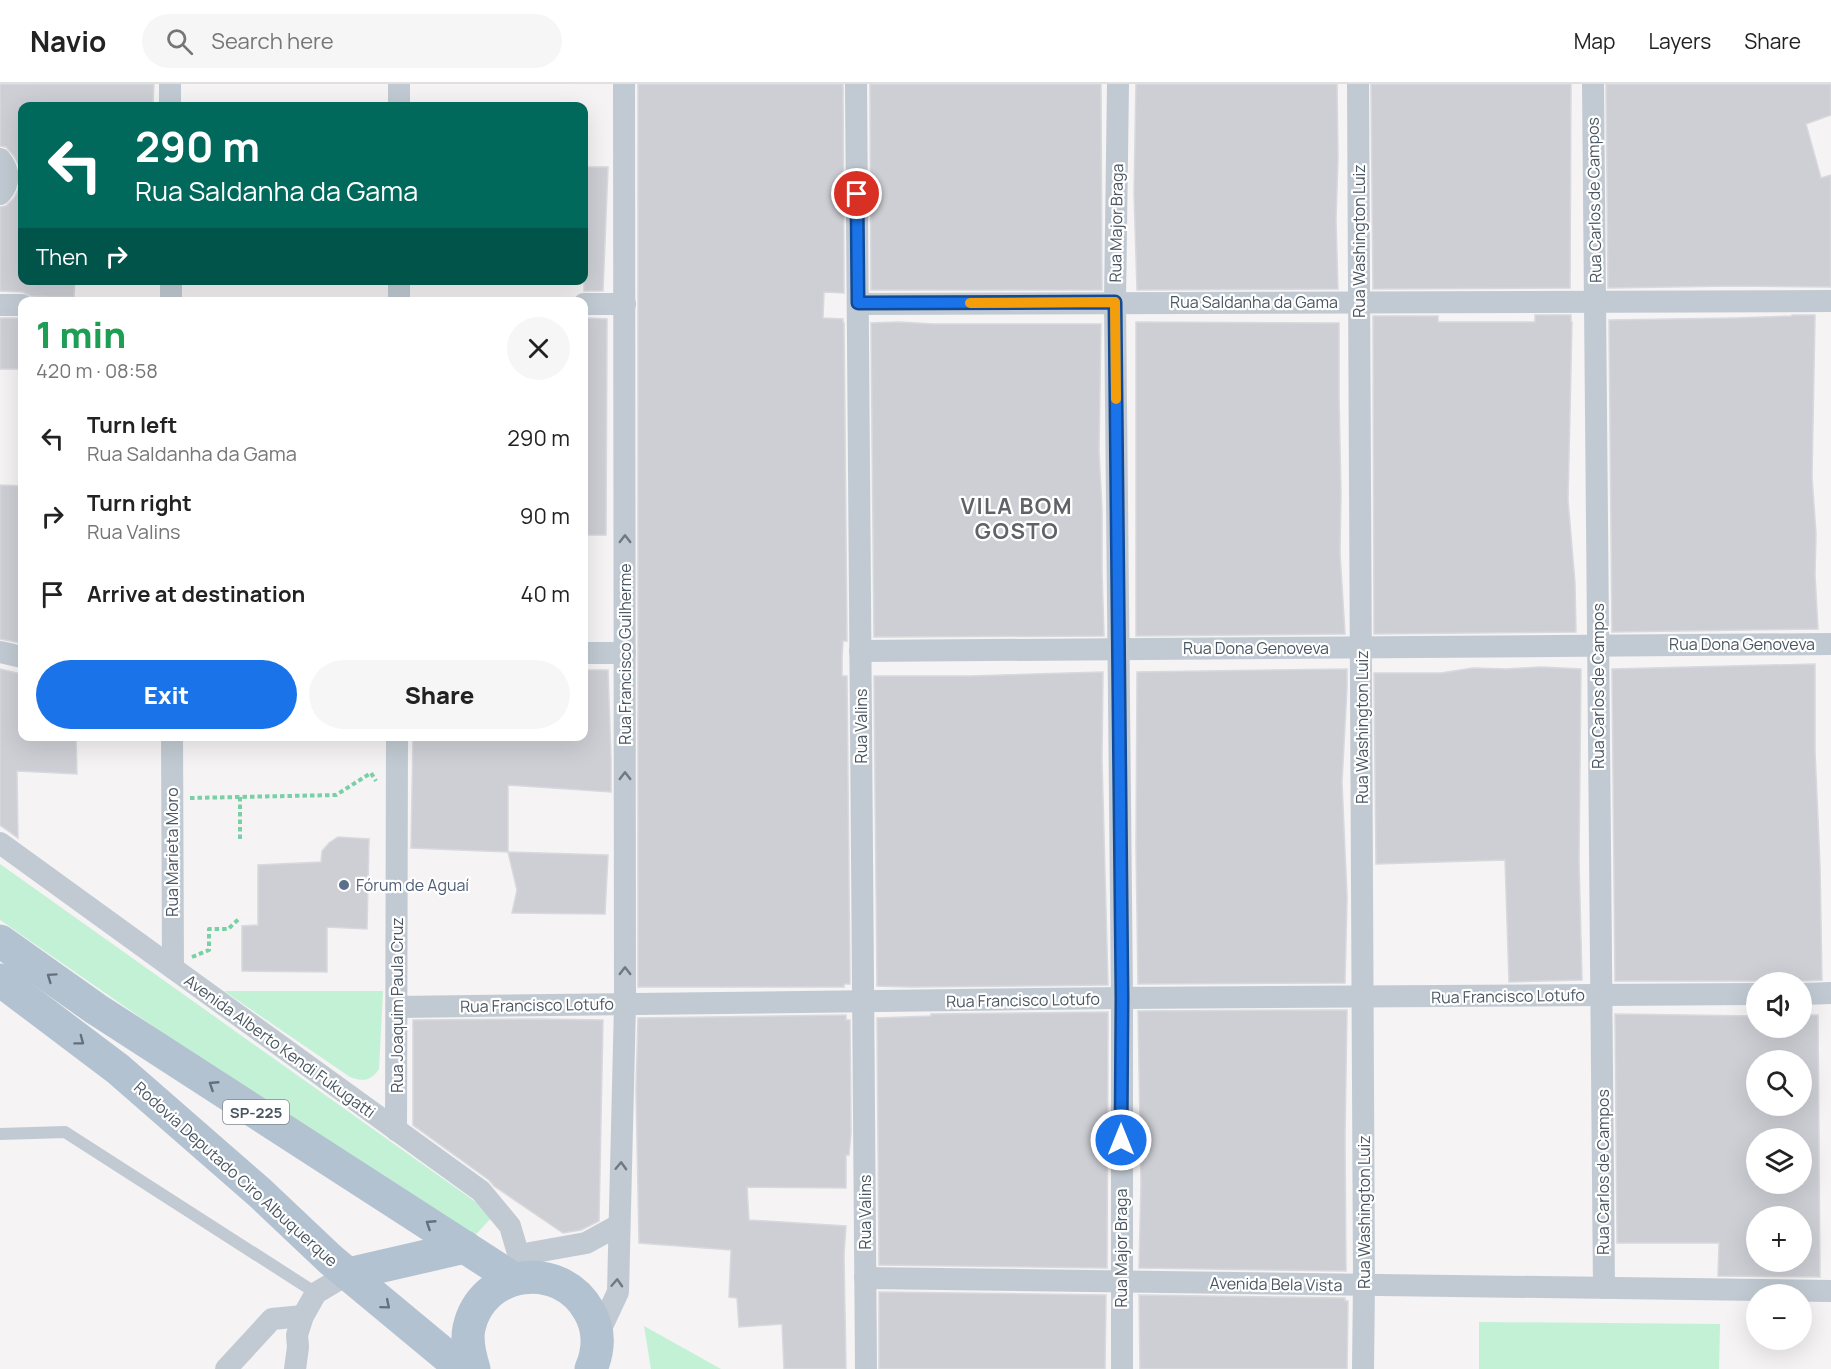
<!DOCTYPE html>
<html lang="en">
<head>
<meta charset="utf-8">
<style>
  body { margin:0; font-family:Manrope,sans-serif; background:#f6f6f6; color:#222; height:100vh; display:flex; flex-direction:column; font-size:22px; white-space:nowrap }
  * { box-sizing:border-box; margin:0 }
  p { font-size:20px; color:#767676 }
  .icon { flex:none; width:33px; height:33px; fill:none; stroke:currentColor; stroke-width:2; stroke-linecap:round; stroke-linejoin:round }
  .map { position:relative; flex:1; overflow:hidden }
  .side { position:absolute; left:18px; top:213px; width:570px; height:444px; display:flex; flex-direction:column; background:#fff; border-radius:12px; box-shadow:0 6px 24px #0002 }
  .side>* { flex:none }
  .hud { position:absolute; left:18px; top:18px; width:570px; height:183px; border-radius:12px; box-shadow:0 6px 24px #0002; background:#00695c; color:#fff; overflow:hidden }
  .tools { position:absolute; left:1746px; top:888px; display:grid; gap:12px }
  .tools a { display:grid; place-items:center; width:66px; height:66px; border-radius:50%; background:#fff; box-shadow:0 6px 24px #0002; font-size:30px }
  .pin { position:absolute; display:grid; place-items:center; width:51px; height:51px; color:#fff; margin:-26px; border:3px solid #fff; border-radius:50%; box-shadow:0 2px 6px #0007 }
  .me { position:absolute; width:66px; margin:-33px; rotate:0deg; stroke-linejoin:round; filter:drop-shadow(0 0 4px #0008) }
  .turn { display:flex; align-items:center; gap:21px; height:126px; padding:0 18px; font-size:27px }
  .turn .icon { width:78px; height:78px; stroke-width:2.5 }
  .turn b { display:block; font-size:42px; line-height:51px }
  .then { display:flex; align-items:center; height:57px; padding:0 18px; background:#0003; gap:12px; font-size:22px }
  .round { display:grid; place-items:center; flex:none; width:63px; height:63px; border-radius:32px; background:#f6f6f6 }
  .head { display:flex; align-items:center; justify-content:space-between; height:102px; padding:0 18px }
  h1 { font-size:36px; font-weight:800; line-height:45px; color:#1e9e55 }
  .button { display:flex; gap:12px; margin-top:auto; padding:12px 18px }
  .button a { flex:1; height:69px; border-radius:36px; background:#1a73e8; color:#fff; font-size:24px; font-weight:800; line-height:69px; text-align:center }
  .button a+a { background:#f6f6f6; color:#222 }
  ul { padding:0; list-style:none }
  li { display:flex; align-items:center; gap:18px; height:78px; padding:0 18px }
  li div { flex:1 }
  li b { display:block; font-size:22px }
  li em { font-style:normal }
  header { display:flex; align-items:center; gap:36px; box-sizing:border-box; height:84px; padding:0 30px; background:#fff; border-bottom:2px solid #e0e0e0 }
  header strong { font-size:28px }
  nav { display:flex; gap:33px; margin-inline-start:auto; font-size:21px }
  .search { width:420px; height:54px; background:#f6f6f6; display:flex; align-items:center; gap:15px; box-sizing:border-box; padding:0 21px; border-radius:33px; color:#767676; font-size:22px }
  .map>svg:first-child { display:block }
  .green { fill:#c3f1d5 }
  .building { fill:#cdcfd5; stroke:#d7d9de; stroke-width:1.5; fill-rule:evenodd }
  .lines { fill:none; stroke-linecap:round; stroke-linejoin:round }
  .path { stroke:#7ad0a6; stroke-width:4; stroke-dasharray:4.5 3; stroke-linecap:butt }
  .lane { stroke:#c1cad2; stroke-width:12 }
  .street { stroke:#c1cad2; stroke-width:22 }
  .primary { stroke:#b3c2d1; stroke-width:33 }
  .oneway { stroke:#6e7983 }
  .oneway2 { stroke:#64717d }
  .route-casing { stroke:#114b97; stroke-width:15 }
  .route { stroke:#1a73e8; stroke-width:10 }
  .slow { stroke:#f59e0b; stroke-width:10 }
  .service-dot { fill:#5c6f8a; stroke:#fff; stroke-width:2 }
  .labels { text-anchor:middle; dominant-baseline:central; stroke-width:4.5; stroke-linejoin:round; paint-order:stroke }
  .shield { fill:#fff; stroke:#808990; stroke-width:1.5 }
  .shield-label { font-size:15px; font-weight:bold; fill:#4a5661 }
  .street-label { font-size:16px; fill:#4a5661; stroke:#fff }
  .service-label { font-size:16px; fill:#4e5e75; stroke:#fff; text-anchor:start }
  .district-label { font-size:22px; font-weight:bold; letter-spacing:1.5px; fill:#5f6368; stroke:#fff }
</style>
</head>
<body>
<header>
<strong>Navio</strong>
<div class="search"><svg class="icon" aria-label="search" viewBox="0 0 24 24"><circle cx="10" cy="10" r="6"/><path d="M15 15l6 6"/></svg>Search here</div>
<nav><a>Map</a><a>Layers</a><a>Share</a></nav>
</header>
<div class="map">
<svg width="1831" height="1285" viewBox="0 0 1831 1285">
  <rect width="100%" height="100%" fill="#f5f3f3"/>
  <!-- green -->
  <g class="green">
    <path d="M0,780L494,1131L467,1160L0,836Z"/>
    <path d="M224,907H383L379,985C371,997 363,998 350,993Z"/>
    <path d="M1479,1238L1720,1240L1719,1285H1479Z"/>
    <path d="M644,1242L721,1285H651Z"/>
  </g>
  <!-- building -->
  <g class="building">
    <path d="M0,0H154L153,22H22V196H75L74,213L31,212L23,208L0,207V123L6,122L14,114L18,106L21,94L20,84L14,72L6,63L0,62Z"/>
    <path d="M638,0H843L844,209L824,208L823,234L843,235V239H844L847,557H843L842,574V592H847L850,900H844V903H638Z"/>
    <path d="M870,0H1101L1102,206H871Z"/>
    <path d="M1136,0H1337L1338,74L1336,136L1338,205L1137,206L1134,109Z"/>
    <path d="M1371,0H1571L1570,204L1373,205Z"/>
    <path d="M1606,0H1831V31L1806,40L1821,94L1831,91V203L1732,202L1608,204Z"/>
    <path d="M584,83H608L603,207H584Z"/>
    <path d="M1535,231H1571V238H1572L1568,416L1575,499L1576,548L1374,550L1373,232H1438V238H1535Z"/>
    <path d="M1792,231H1815L1812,393L1816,450L1815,491L1818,545L1612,548L1609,236L1736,234L1792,232Z"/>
    <rect x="0" y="234" width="22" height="51"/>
    <path d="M584,234L607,235L606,451H584Z"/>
    <path d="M899,238L933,240H1101L1099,367L1102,426V487L1104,552L874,553L871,239Z"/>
    <path d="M1136,238L1339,239V312L1341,410L1340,469L1345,550L1136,552Z"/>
    <path d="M0,401L22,402V559L0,555Z"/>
    <path d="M1815,580V667L1820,782L1822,896L1802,897L1795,898H1763L1756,897H1615L1612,585Z"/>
    <path d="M1541,583L1581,585L1579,776L1582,896L1509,898L1505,776L1376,780L1374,589H1441L1473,584L1506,585Z"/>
    <path d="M0,585L22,590V652H76L77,690L17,687L18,754L0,741Z"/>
    <path d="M1347,585V604L1342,698L1347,813L1345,899L1138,900L1136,762L1137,588Z"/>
    <path d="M584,586H608L611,675V708L508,701V768L411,764L413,652H584Z"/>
    <path d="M1103,588L1102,675L1108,901L911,903L877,902L874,592H970Z"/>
    <path d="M338,753L369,755L367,845L327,843V888L242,887V842L258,841V781L321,778L322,767L329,759Z"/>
    <path d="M508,768L608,771L605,830L512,829L517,806Z"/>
    <path d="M1347,926L1345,1052L1346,1187L1139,1184L1141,1100L1138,927Z"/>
    <path d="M1108,928L1107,1184L879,1181L877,934L931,932V930Z"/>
    <path d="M1615,930L1756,932V944H1802V931H1818L1820,1193L1718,1192L1719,1159H1617ZM1756,976H1802V1022H1756ZM1756,1054H1802V1100H1756ZM1756,1132H1802V1178H1756Z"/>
    <path d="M846,931V936H850L851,1049L849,1071H846V1104L747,1103L749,1136L846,1142L844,1171L846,1285H784L782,1240L739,1243L737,1214L729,1213L731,1166L639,1159L636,1005L638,934Z"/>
    <path d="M539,935L603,936L599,1137L581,1146L563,1149L494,1102L489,1096L413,1041V936Z"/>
    <path d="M879,1208L1106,1211L1105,1285H879Z"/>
    <path d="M1139,1211L1345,1214V1217H1348L1347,1285H1140Z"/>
  </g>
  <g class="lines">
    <!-- path -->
    <g class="path">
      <path d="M240,713V756"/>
      <path d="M190,714L336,711L371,689L376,697"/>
      <path d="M192,873L209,866V845H228L240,834"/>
    </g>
    <!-- lane -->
    <path class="lane" d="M0,1050L65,1048L316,1209"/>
    <!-- street -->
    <g class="street">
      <path d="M170,0V22"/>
      <path d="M399,0V22"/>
      <path d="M856,0L866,1285"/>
      <path d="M1118,0L1115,218L1122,914V1285"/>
      <path d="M1358,0L1364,1201L1363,1285"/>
      <path d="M1593,0L1604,1204"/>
      <path d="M0,75C10,87 10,99 0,110"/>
      <path d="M171,196V218"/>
      <path d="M399,196V218"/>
      <path d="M584,220H625"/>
      <path d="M858,220L1831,217"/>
      <path d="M0,221H22"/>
      <path d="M860,567L1831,560"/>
      <path d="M0,568L22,573"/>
      <path d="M584,569H625"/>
      <path d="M172,652L173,884"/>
      <path d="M0,759L481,1107L510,1142L525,1193"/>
      <path d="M1802,910L1831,909"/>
      <path d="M397,923L1122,914L1756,910"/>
      <path d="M396,1046L397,652"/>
      <path d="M519,1171L586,1159L619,1141"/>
      <path d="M865,1194L1831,1207"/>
      <path d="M597,1253L618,1208L625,920L624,0"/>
      <path d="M226,1285L272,1235L303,1232"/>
      <path d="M295,1285L298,1263L297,1251L303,1232L316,1209L348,1190"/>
    </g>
    <!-- primary -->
    <g class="primary">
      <path d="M0,857L96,925L514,1195"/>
      <path d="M0,896L118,985L259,1108L331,1176L455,1279L471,1285"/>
      <path d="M348,1190L465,1163"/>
      <path d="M474,1285C470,1272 466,1258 469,1244C482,1185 560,1175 589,1227C600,1246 599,1266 591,1285"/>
    </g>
  </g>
  <!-- one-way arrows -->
  <defs><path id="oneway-chevron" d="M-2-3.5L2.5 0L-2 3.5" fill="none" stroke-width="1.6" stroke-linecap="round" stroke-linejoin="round" transform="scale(1.5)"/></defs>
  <g class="oneway">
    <use href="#oneway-chevron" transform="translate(625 455) rotate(-90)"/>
    <use href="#oneway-chevron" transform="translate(625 692) rotate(-90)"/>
    <use href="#oneway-chevron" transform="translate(625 887) rotate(-90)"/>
    <use href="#oneway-chevron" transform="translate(621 1082) rotate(-88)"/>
    <use href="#oneway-chevron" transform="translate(617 1199) rotate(-87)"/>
  </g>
  <g class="oneway2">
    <use href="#oneway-chevron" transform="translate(51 893) rotate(-145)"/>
    <use href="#oneway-chevron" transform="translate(80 957) rotate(37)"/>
    <use href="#oneway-chevron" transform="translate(213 1001) rotate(-147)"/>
    <use href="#oneway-chevron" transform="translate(430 1140) rotate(-147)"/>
    <use href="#oneway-chevron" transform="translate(386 1221) rotate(40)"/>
  </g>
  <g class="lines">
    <!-- route casing -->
    <g class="route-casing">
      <path id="route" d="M857,110L858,219L1115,218L1122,914L1121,1056"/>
    </g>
    <!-- route -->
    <use href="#route" class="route"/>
    <!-- slow -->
    <path class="slow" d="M970,219L1115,218L1116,315"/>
  </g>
  <!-- markers -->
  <circle class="service-dot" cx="344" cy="801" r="6"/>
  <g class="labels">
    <!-- shield labels -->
    <rect class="shield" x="223" y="1016" width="66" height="24" rx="4.5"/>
    <g class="shield-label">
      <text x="256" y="1028">SP-225</text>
    </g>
    <!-- street labels -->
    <g class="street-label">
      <text transform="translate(1594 116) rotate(-91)">Rua Carlos de Campos</text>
      <text transform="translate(1116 139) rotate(-89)">Rua Major Braga</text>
      <text transform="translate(1359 157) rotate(-90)">Rua Washington Luiz</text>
      <text x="1254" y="218">Rua Saldanha da Gama</text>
      <text x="1742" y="560">Rua Dona Genoveva</text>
      <text x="1256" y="564">Rua Dona Genoveva</text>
      <text transform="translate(625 570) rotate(-90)">Rua Francisco Guilherme</text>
      <text transform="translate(1598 602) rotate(-90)">Rua Carlos de Campos</text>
      <text transform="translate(861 642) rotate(-90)">Rua Valins</text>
      <text transform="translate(1362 643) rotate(-90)">Rua Washington Luiz</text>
      <text transform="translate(172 768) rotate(-90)">Rua Marieta Moro</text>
      <text transform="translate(1508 912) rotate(-1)">Rua Francisco Lotufo</text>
      <text transform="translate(1023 916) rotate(-1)">Rua Francisco Lotufo</text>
      <text transform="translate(397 921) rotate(-90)">Rua Joaquim Paula Cruz</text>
      <text transform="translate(537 921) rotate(-1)">Rua Francisco Lotufo</text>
      <text transform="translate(280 962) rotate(36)">Avenida Alberto Kendi Fukugatti</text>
      <text transform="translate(1603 1088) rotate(-90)">Rua Carlos de Campos</text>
      <text transform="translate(236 1090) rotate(42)">Rodovia Deputado Ciro Albuquerque</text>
      <text transform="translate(865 1128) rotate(-90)">Rua Valins</text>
      <text transform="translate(1364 1128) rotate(-90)">Rua Washington Luiz</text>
      <text transform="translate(1121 1164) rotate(-90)">Rua Major Braga</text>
      <text transform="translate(1276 1200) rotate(1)">Avenida Bela Vista</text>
    </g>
    <!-- service labels -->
    <g class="service-label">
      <text x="356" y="801">Fórum de Aguaí</text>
    </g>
    <!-- district labels -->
    <g class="district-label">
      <text x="1017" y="422">VILA BOM<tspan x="1017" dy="25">GOSTO</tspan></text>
    </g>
  </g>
</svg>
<div class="tools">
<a><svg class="icon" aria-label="sound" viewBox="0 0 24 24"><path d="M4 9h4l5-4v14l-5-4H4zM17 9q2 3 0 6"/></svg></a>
<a><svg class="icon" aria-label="search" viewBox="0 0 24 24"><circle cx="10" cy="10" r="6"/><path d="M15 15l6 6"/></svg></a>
<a><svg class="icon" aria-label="layers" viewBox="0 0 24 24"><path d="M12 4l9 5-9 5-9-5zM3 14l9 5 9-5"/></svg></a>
<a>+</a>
<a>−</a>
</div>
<div class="pin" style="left:857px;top:110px;background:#d93025"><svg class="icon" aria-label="arrive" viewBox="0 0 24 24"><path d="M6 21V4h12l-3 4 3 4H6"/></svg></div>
<svg class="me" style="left:1121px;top:1056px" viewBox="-20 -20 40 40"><circle r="17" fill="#1a73e8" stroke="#fff" stroke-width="3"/><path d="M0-11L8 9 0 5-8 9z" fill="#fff"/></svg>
<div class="hud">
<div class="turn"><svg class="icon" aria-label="left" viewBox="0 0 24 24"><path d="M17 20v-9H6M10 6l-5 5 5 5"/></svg><div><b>290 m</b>Rua Saldanha da Gama</div></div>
<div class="then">Then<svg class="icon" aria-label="right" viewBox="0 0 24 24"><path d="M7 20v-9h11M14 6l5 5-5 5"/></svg></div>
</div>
<section class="side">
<div class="head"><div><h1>1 min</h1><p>420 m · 08:58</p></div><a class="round"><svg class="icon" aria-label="close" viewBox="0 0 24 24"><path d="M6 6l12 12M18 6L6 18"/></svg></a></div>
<ul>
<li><svg class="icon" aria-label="left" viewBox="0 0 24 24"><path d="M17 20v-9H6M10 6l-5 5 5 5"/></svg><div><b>Turn left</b><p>Rua Saldanha da Gama</p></div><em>290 m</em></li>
<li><svg class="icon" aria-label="right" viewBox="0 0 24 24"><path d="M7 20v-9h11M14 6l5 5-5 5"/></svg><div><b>Turn right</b><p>Rua Valins</p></div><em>90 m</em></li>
<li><svg class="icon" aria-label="arrive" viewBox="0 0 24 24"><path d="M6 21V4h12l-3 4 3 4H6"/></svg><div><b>Arrive at destination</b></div><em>40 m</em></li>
</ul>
<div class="button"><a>Exit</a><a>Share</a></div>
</section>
</div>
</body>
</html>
